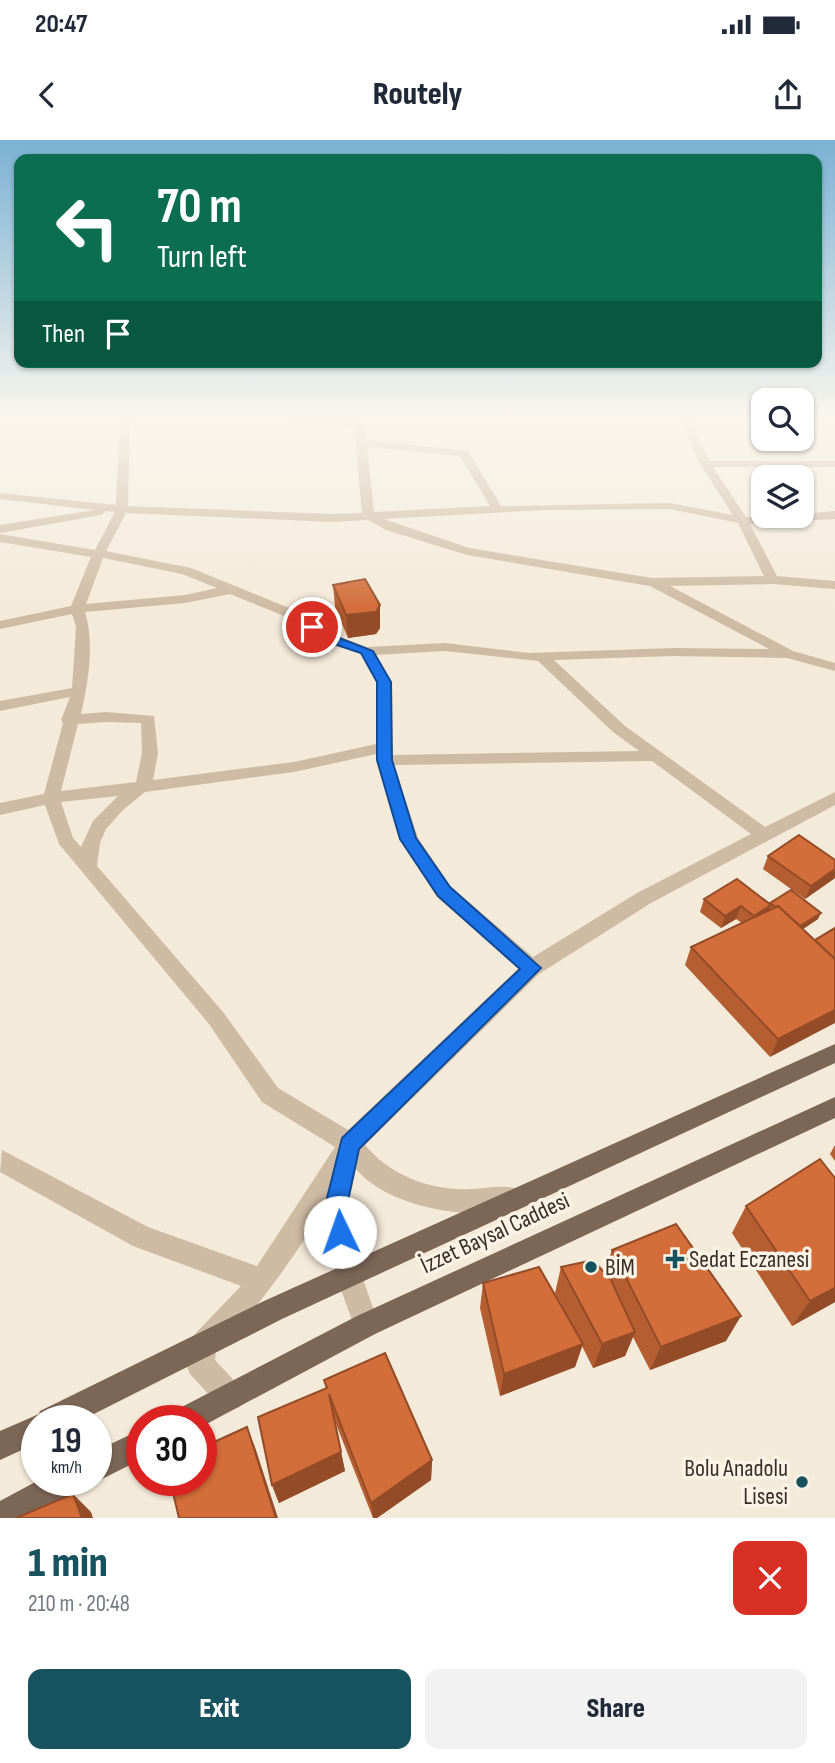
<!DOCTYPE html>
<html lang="en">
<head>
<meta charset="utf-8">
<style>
  body { margin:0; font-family:"Sofia Sans Condensed",sans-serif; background:#f2f2f3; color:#1f2937; height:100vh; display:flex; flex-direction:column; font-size:26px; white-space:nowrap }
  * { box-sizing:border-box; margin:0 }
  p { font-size:23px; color:#747a83 }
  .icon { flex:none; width:38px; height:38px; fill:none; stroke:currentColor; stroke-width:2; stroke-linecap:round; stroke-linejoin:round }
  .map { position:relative; height:1378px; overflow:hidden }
  .drawer { display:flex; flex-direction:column; background:#fff; flex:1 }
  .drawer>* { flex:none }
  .hud { position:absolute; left:14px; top:14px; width:808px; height:214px; border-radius:14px; box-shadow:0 2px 5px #0004; background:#0b6e4f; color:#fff; overflow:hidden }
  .buttons { position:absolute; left:751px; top:248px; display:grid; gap:14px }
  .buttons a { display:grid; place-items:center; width:63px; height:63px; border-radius:14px; background:#fff; box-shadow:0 2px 5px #0004; font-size:35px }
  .speed { position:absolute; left:21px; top:1265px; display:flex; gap:14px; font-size:35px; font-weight:700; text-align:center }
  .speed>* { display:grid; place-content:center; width:91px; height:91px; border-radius:50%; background:#fff; box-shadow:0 2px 5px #0004; line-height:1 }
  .speed small { font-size:18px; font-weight:400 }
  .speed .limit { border:10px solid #d22; background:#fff; color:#111 }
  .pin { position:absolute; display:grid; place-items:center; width:60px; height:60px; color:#fff; margin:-30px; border:4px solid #fff; border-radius:50%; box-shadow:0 2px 7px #0007 }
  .me { position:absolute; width:77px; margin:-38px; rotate:357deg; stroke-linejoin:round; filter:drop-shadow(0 0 5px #0008) }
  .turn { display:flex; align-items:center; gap:24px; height:147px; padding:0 28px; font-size:32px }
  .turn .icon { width:91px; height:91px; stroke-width:2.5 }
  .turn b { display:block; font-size:49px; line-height:60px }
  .then { display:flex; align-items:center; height:66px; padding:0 28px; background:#0003; gap:14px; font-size:26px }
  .round { display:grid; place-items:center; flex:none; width:74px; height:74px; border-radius:14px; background:#f2f2f3 }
  .headline { display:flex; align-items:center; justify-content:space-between; height:119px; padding:0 28px }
  h1 { font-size:42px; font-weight:800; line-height:52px; color:#17535e }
  .primary-button { display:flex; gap:14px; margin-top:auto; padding:14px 28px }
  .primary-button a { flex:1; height:80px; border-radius:14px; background:#17535e; color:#fff; font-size:28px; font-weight:800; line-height:80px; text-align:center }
  .primary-button a+a { background:#f2f2f3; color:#1f2937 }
  .status { display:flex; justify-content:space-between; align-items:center; height:49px; padding:0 35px; background:#fff; direction:ltr }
  .status svg { height:19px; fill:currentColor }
  header { display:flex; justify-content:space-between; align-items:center; height:91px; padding:0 28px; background:#fff; font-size:32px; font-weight:800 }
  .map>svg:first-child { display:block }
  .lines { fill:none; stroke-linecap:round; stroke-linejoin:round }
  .minor { fill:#cebba4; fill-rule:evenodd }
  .primary { fill:#7c6656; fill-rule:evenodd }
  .wall { fill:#b55e31 }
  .shaded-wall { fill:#944c28 }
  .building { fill:#d36d39; stroke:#944c28; stroke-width:2 }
  .route { fill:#1a73e8; stroke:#114b97; stroke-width:2 }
  .poi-dot { fill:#17535e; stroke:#fbf4e6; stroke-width:2.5 }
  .labels { text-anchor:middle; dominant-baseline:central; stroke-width:7; stroke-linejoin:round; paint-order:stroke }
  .near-street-label { font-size:24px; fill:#382e26; stroke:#fbf4e6 }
  .near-poi-label { font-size:24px; fill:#382e26; stroke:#fbf4e6; text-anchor:start }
</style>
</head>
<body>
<div class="status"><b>20:47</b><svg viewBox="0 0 49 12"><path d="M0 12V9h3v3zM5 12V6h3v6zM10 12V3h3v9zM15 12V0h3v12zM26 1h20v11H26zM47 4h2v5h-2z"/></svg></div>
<header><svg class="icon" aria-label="back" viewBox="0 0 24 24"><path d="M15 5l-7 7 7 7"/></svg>Routely<svg class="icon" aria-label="share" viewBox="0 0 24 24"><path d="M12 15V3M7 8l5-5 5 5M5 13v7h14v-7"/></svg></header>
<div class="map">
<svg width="835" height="1378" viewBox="0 0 835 1378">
  <rect width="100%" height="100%" fill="#f4ead9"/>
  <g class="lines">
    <!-- minor -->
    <path class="minor" d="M120,276H152L130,280L128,366L332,374L362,373L354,286L254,279L249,276L359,280L364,283L366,300L468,311L501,366L670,363L733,375L700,324L678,276H688L709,321H835V327H713L746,377L802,376V374L835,371V379L750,384L777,436L835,441V449L772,444L670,446L793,511L835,523V531L787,518L673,516L554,520L625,586L765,687L835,652V665L651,763L539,834L365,1005C391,1036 431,1051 472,1049C488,1048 506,1044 521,1050L524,1058L521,1066C477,1084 386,1067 356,1029L347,1070L362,1136L379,1185L375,1194L366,1198L357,1194L336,1136L323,1070C291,1122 258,1168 216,1212L215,1220L240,1247L244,1257L240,1267L230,1271L220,1267L190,1234L186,1224L194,1195L241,1146L133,1106L0,1032L2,1010L148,1087L257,1126L335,1007L262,962L209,884L59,704L45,665L0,675V663L44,654L63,583L61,580L70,557L0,571V561L72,548L76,487L72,474L0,489V481L71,466L91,417L0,402V394L95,410L115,372L106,371L101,375L0,393V385L95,370L0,359V353L116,365ZM367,307L460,316L490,366L374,372ZM670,369L738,383L764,436L652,438L469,408L384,379L544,370ZM126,373L332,382L368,380L386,390L467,415L650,446L769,509L673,508L529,513L445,503L367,507L335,495L299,472L191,428L106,411ZM103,418L182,434L217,448L185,455L86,464ZM230,454L289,478L325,501L361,514L377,542L376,604L294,622L153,640L158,613L154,576L106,572L81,574C88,543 95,503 85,472L185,463ZM445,511L538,521L613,592L639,611L392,615L391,542L375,515ZM106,582L141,583L142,613L136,642L61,651L78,584ZM376,614L400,699L437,757L519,828L348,990L278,948L223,872L97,726L100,703L106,689L123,670L145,652L294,632ZM652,621L751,694L637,753L533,817L451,747L418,698L394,625ZM118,656L93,681L81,707L73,698L61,662Z"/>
    <!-- primary -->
    <g class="primary">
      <path d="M835,904V923L282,1179L80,1281H37V1303L0,1320V1291L39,1274L40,1271L264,1161Z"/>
      <path d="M835,957V978L375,1194L201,1287V1281H170L174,1271L357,1176Z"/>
      <path d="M142,1289V1319L96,1342L93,1340H96V1311Z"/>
      <path d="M39,1340H85L80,1350L29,1378H0V1361Z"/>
    </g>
  </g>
  <!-- wall -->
  <g class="wall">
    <path d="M333,445L380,465V488L376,494L348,498L335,467Z"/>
    <path d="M768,716L835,720V738L805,759L763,729Z"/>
    <path d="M704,759L769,764L818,779L803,789L815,800L835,788L770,917L685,825L691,807L742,783L736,779L721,788L700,772Z"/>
    <path d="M835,1005V1021L830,1014Z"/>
    <path d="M835,1038V1162L792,1186L732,1093L746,1066Z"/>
    <path d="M612,1110L726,1201L650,1230L633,1197L625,1216L593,1228L582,1206L575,1227L500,1256L480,1168L483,1143L562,1167L555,1153L561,1127L604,1133Z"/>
    <path d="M324,1240L432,1320L431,1340L377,1378H373L334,1279L345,1331L279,1363L272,1345L326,1248Z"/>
  </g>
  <!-- shaded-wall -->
  <g class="shaded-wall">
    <path d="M380,465V488L376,494L348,498L346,475Z"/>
    <path d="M835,729V738L805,759L811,746Z"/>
    <path d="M771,765L766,778L749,789L754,776Z"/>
    <path d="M741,766L736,779L721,788L725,776Z"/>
    <path d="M821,773L818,779L797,793L800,786Z"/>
    <path d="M835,870V883L770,917L778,899Z"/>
    <path d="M835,1148V1162L792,1186L810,1161Z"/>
    <path d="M741,1176L726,1201L650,1230L661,1207Z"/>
    <path d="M635,1192L625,1216L593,1228L602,1204Z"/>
    <path d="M583,1204L575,1227L500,1256L504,1234Z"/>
    <path d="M247,1287L255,1307L278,1378H276Z"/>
    <path d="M341,1312L345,1331L279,1363L272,1345Z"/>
    <path d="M432,1320L431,1340L377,1378H373L371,1363Z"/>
    <path d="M73,1354L91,1372L93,1378H82Z"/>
  </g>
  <!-- building -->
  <g class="building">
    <path d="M365,439L380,465L376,472L346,475L333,445Z"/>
    <path d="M799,695L835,720V729L811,746L768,716Z"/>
    <path d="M737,739L771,765L754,776L741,766L725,776L704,759Z"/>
    <path d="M791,750L821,773L800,786L778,766L776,767L770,763Z"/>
    <path d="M778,766L835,819V870L778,899L691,807Z"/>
    <path d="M835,788V819L815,800Z"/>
    <path d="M820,1019L835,1038V1148L810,1161L746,1066Z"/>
    <path d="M676,1084L741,1176L661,1207L612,1110Z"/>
    <path d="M593,1120L611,1140L635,1192L602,1204L561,1127Z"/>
    <path d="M539,1127L583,1204L504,1234L483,1143Z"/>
    <path d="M385,1213L432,1320L371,1363L329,1254L341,1312L272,1345L258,1277L327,1248L324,1240Z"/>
    <path d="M247,1287L276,1378H179L170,1340H201V1308Z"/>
    <path d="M73,1354L82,1378H16Z"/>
  </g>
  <!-- sky -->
  <linearGradient id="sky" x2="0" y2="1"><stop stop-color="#7ab1d3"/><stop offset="0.59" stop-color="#faf6ee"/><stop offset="1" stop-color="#faf6ee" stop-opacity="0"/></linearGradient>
  <rect width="835" height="469" fill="url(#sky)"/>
  <!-- route -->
  <path class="route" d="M312,483L334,496L373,511L391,542L392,620L416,698L450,747L541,828L359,1009L346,1070L351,1092L348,1100L340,1103L332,1100L324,1070L342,998L520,829L438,756L400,699L377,620V542L361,513L325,501L307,489V484Z"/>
  <!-- markers -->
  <g class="poi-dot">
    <path d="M671.5 1108.5h7v7h7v7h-7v7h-7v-7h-7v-7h7z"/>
    <circle cx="591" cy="1127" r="7"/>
    <circle cx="802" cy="1342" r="7"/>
  </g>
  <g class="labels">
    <!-- near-street labels -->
    <g class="near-street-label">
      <text transform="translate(495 1093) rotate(-25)">İzzet Baysal Caddesi</text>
    </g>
    <!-- near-poi labels -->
    <g class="near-poi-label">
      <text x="689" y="1119">Sedat Eczanesi</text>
      <text x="605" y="1127">BİM</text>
      <text x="788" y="1328" text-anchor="end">Bolu Anadolu<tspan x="788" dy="28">Lisesi</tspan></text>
    </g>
  </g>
</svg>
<div class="buttons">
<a><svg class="icon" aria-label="search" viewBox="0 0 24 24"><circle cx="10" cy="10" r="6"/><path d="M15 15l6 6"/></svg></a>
<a><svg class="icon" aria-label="layers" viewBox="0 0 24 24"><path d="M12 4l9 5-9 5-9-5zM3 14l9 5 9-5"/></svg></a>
</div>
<div class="speed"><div>19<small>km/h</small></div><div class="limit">30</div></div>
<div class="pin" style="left:312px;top:487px;background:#d93025"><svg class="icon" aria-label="arrive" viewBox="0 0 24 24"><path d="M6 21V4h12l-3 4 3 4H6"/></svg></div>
<svg class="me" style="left:340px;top:1092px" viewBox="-20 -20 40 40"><circle r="19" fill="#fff"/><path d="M0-13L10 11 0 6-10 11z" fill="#1a73e8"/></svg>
<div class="hud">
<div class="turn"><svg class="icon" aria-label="left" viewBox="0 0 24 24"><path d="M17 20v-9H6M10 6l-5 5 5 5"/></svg><div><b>70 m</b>Turn left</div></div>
<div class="then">Then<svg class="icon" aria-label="arrive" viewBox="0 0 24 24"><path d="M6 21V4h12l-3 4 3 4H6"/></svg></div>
</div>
</div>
<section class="drawer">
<div class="headline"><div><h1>1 min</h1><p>210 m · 20:48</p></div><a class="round" style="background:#d93025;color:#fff"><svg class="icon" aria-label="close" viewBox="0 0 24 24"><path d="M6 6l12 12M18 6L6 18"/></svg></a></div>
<div class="primary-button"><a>Exit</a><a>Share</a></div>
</section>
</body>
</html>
